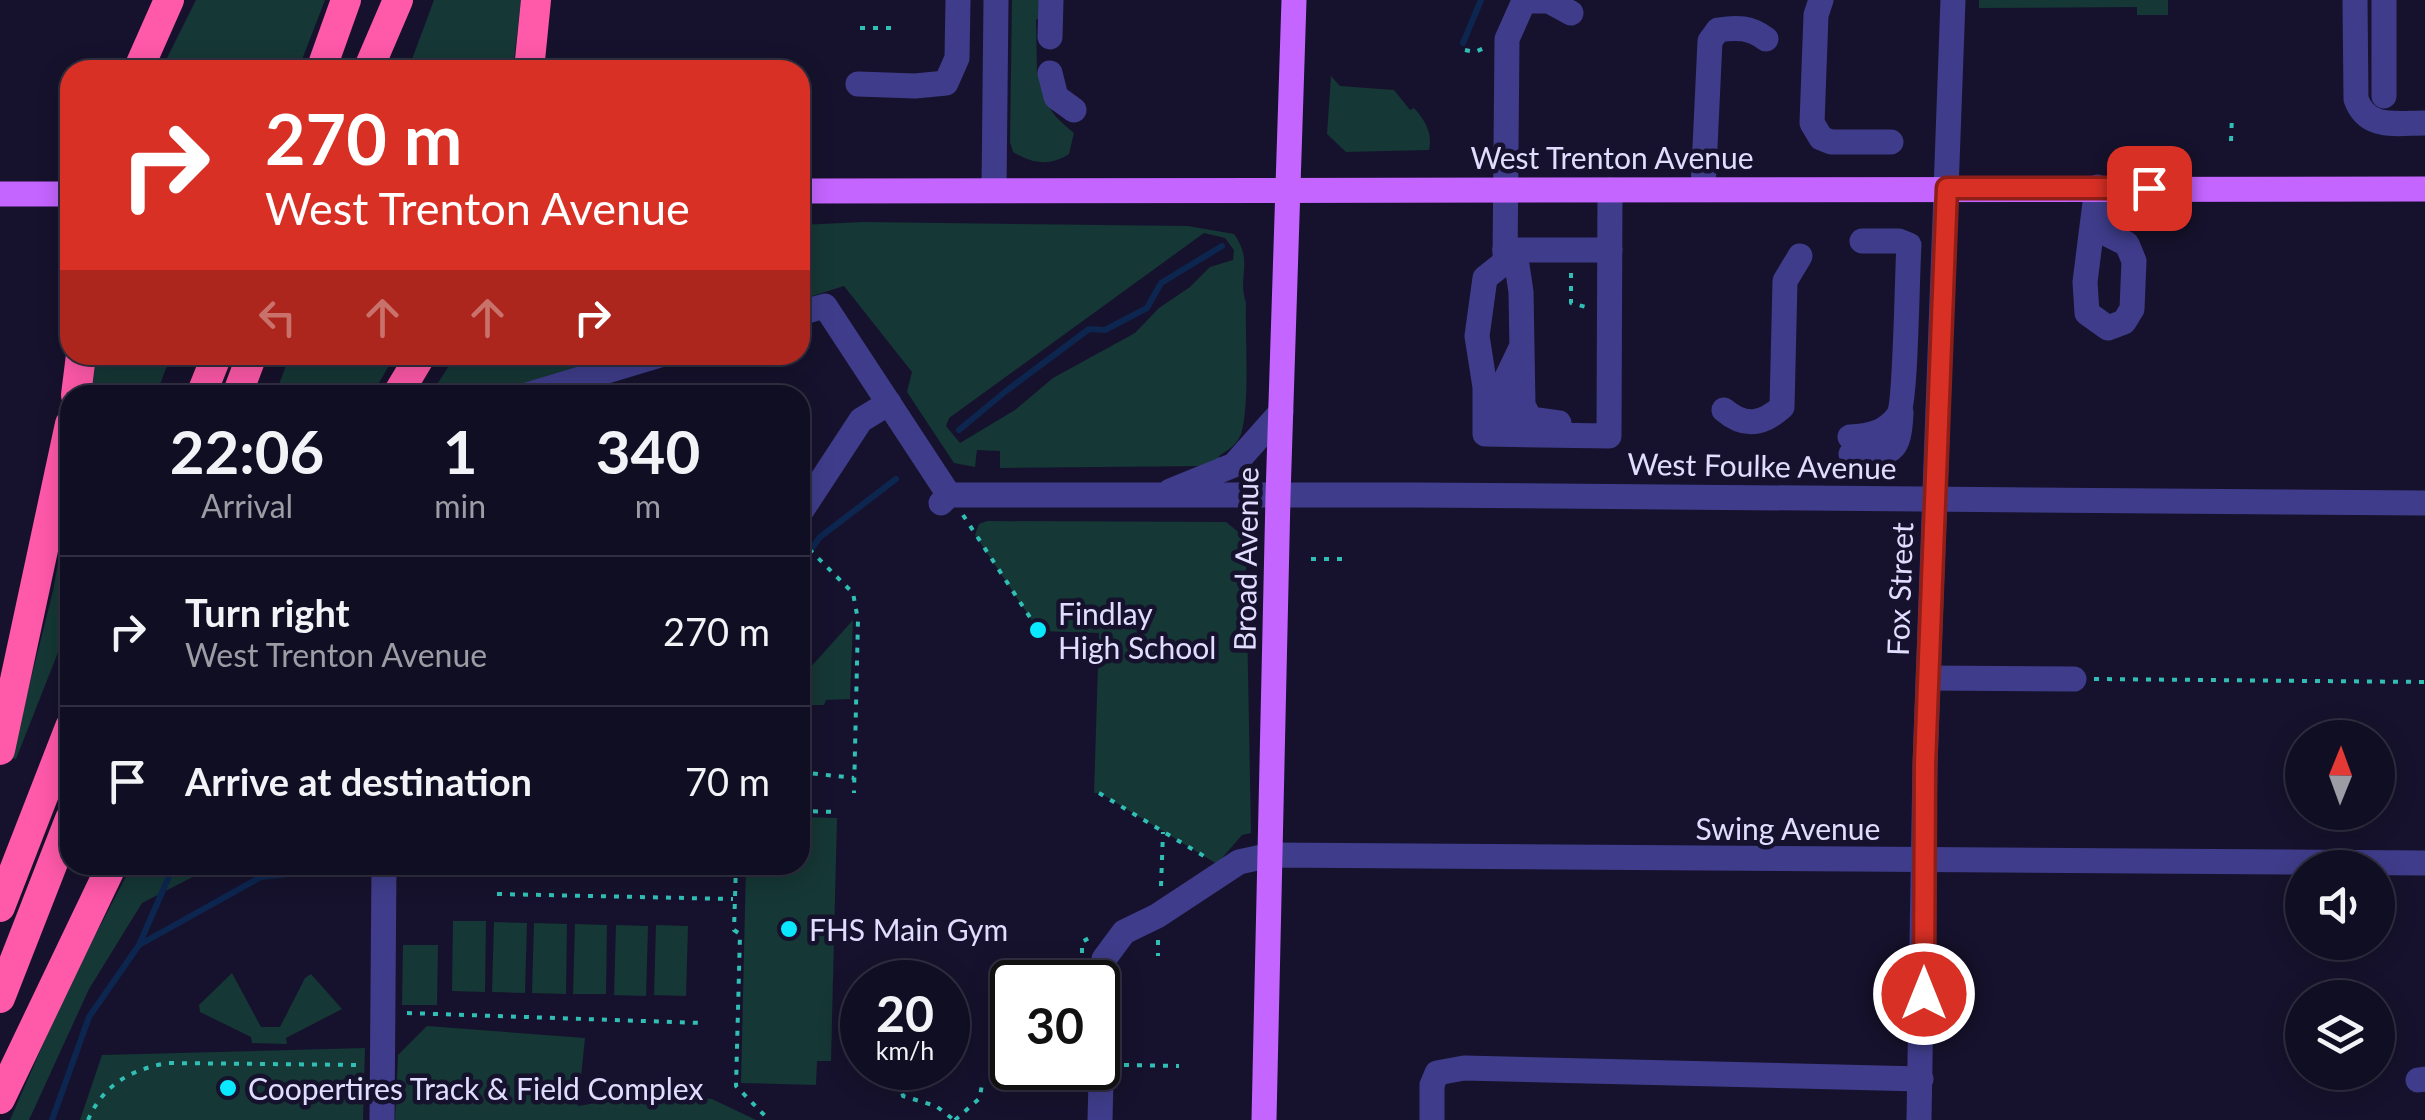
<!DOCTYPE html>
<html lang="en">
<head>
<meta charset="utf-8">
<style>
  body { margin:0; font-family:Lato,sans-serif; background:#19172a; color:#f1f3f6; height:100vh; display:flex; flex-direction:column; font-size:38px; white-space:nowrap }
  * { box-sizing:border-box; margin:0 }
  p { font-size:32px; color:#9c9ca5 }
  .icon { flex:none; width:55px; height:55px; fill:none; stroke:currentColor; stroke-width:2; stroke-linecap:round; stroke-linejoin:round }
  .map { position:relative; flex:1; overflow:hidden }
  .drawer { position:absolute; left:60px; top:385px; width:750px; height:490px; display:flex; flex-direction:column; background:#100e22; border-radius:30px; box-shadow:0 5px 25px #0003,0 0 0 2px #302e40 }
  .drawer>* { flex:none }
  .hud { position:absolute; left:60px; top:60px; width:750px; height:305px; border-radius:30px; box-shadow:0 5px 25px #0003,0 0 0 2px #302e40; background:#d93025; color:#fff; overflow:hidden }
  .needle { width:65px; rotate:1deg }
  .controls { position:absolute; left:2285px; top:720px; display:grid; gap:20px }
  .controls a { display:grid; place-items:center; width:110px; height:110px; border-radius:50%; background:#100e22; box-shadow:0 5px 25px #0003,0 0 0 2px #302e40; font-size:50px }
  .speed { position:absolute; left:840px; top:960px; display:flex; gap:20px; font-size:50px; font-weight:700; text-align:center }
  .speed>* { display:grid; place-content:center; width:130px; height:130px; border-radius:50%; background:#100e22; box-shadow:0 5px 25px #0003,0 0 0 2px #302e40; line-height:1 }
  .speed small { font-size:25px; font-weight:400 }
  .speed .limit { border:5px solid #111; border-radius:15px; background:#fff; color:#111 }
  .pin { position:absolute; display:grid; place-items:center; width:85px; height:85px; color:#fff; margin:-42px; border-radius:20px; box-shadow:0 5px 15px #0006 }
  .me { position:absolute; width:110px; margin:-55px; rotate:0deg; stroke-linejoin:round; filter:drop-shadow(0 0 8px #0008) }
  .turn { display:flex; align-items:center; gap:35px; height:210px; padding:0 40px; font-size:45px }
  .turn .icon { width:130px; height:130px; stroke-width:2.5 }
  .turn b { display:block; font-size:70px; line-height:85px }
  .lanes { display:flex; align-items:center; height:95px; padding:0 40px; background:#0003; justify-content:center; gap:50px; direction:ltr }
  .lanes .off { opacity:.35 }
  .eta { display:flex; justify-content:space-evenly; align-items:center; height:170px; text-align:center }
  .eta b { font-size:60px; font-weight:700; line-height:70px }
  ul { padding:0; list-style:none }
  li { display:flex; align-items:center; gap:30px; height:150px; padding:0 40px; border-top:2px solid #302e40 }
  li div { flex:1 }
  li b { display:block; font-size:38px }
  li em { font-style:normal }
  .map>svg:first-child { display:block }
  .green { fill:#153735; fill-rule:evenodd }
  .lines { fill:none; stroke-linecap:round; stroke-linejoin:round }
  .stream { stroke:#0d2650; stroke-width:6 }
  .path { stroke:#31bfb5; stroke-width:4; stroke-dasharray:5 8; stroke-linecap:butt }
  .minor { stroke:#3f3d8b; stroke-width:25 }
  .major { stroke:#c465ff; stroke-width:25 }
  .highway { stroke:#ff59aa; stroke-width:30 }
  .route-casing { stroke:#8d1f18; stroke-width:25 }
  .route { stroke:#d93025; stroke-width:18 }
  .poi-dot { fill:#0ae8ff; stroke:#16122d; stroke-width:4 }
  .labels { text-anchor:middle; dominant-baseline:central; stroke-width:9; stroke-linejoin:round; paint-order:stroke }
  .street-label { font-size:30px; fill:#e1ddff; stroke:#16122d }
  .poi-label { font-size:30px; fill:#e1ddff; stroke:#16122d; text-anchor:start }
</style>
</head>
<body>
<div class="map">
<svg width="2425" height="1120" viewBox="0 0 2425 1120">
  <rect width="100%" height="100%" fill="#16122d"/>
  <!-- green -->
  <g class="green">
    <path d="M196,0H325L298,70H161Z"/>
    <path d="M434,0H521L513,70H408Z"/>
    <path d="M1012,0H1043V14L1036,20L1037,73L1044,74C1045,107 1049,112 1074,133L1069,154C1049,167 1032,163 1013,152L1010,142Z"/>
    <path d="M1979,0H2168V15H2137V7L1979,8Z"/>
    <path d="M1331,76L1340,86L1394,90L1410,110L1414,108C1425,120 1433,134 1429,150L1346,152L1327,134Z"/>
    <path d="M863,222L1188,226L1234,234C1254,262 1237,276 1246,303C1245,335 1250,406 1241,434C1237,445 1228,450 1219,456L1222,462L1206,466L1000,468V451L977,450L975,467L954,463L907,392L912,372L844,286L800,300V225ZM1204,233L1225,238L1234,250L1233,260L1210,267L1190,287L1159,308L1135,333L1053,378L1015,410L960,443L946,426L949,418Z"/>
    <path d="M94,355H171L156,395H87Z"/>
    <path d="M290,355H395L372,395H275Z"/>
    <path d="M456,355H629L504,395H430Z"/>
    <path d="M70,495V622L16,759L11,758L53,591Z"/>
    <path d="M987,521L1226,522L1242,535V565L1246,566L1251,833L1242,835L1217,864L1100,793H1094L1099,633L1039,631L975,535L979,524Z"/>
    <path d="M853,620L850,699L826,700L824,705H800V679Z"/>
    <path d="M800,817L837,818L831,1061H817L816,1085L741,1083L746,865H800Z"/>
    <path d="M132,865H216L142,903L89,989L29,1120H10L68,987Z"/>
    <path d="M453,921H486L485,992L452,991Z"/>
    <path d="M494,922L527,923L525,993L492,992Z"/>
    <path d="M534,923L567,924L566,994L532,993Z"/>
    <path d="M575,924L607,925L606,994H573Z"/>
    <path d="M616,925L648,926L646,996L614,995Z"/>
    <path d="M656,925L688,926L686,996L654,995Z"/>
    <path d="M403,945H438L437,1005H402Z"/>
    <path d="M232,973L261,1027H280L305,978L311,974L342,1009L286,1038L287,1044L252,1043L251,1037L200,1012L199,1005Z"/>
    <path d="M427,1026L585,1038L578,1106L656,1093L712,1099L756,1120H395L398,1055Z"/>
    <path d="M365,1048L363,1120H80L102,1055Z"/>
  </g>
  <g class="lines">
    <!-- stream -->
    <g class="stream">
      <path d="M1463,43L1481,0"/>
      <path d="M959,430L1006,391L1089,329L1105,330L1147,308L1161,283L1222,246"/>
      <path d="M800,565L820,537L896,479"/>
      <path d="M139,945L174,865"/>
      <path d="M52,1120L89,1017L139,945L261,877L299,873L316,865"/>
    </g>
    <!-- path -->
    <g class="path">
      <path d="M860,28H899"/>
      <path d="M1465,50L1475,52L1484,48"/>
      <path d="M2231,141L2232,116"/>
      <path d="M1571,273V303L1586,307"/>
      <path d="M963,515L1039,631"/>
      <path d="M800,540L853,593L858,620L854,793"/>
      <path d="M1311,559H1347"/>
      <path d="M2094,679L2425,682"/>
      <path d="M800,772L854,778"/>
      <path d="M1099,793L1207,858"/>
      <path d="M800,811L837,812"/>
      <path d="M736,865L734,930L740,934L736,1086L769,1120"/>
      <path d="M1161,886L1163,832"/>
      <path d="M497,894L733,899"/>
      <path d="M1158,940V956"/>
      <path d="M1082,953V942L1091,937"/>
      <path d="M407,1013L703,1023"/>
      <path d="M1124,1065L1179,1066"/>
      <path d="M899,1081L903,1096L936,1106L954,1120"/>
      <path d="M88,1120C103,1085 130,1070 167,1063L362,1065"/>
      <path d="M955,1120L980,1098L982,1083"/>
    </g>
    <!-- minor -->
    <g class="minor">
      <path d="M1821,0L1816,15L1812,123L1821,138L1831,142H1891"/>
      <path d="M2355,0L2356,99C2367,130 2396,123 2425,123"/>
      <path d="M1571,13L1549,1H1524L1507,39L1505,262L1485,278L1477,336L1485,387V434L1609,436L1610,190"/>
      <path d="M1050,37L1051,0"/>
      <path d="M1050,73L1056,97L1074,110"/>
      <path d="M858,84L915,86L946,83L957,58L958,0"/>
      <path d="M2384,96V0"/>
      <path d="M2097,187L2109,235L2127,244L2134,261L2132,309L2124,322L2108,328L2087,313L2085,282Z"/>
      <path d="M994,189L996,0"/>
      <path d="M1703,189L1710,41L1718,30C1737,27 1750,27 1766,39"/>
      <path d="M1505,250L1517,265L1521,292L1523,405L1530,419L1559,423"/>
      <path d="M1505,250H1610"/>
      <path d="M800,313L825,306L949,495"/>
      <path d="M1520,350L1499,394L1503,412L1516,419L1539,422"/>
      <path d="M527,395L660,355"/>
      <path d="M1724,410C1745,428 1763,424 1782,407L1785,281L1800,256"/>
      <path d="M1850,437C1870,436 1885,433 1898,416C1906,404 1907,271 1909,245L1899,241H1862"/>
      <path d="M1851,454C1891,454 1899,456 1901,413"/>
      <path d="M1170,491L1234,465L1281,412"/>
      <path d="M941,503L949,495H1417L2425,503"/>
      <path d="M800,513L861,420L889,403"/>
      <path d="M1929,678L2074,679"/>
      <path d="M2418,1080L2425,1079"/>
      <path d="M382,1120L384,865"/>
      <path d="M1100,1120L1104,959L1124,932L1157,916L1239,862L1271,855L2425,863"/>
      <path d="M1432,1120V1085L1437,1073L1464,1068L1921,1079"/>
      <path d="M1919,1120L1925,764L1953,0"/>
    </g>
    <!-- major -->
    <g class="major">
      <path d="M800,191L2425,189"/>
      <path d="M0,194H70"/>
      <path d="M1264,1120L1278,496L1294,0"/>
    </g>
    <!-- highway -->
    <g class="highway">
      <path d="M138,70L169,0"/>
      <path d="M321,70L346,0"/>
      <path d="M368,70L398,0"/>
      <path d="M529,70L536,0"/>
      <path d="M76,395L81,355"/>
      <path d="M201,395L217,355"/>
      <path d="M237,395L252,355"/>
      <path d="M397,395L421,355"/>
      <path d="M0,750L70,424"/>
      <path d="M0,907L70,727"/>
      <path d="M0,998L70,819"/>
      <path d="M0,1099L112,865"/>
    </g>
  </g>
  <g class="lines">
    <!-- route casing -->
    <g class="route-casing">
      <path id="route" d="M1924,994L1925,764L1947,188H2149"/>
    </g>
    <!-- route -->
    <use href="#route" class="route"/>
  </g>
  <!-- markers -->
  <g class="poi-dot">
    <circle cx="1038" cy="630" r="10"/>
    <circle cx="789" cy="929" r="10"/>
    <circle cx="228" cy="1088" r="10"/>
  </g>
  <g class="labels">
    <!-- street labels -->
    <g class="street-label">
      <text x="1612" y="157">West Trenton Avenue</text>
      <text transform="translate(1762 465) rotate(1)">West Foulke Avenue</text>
      <text transform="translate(1245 559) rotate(-89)">Broad Avenue</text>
      <text transform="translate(1899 589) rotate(-88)">Fox Street</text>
      <text x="1788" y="828">Swing Avenue</text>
    </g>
    <!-- poi labels -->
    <g class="poi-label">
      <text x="1058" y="613">Findlay<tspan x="1058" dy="34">High School</tspan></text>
      <text x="809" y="929">FHS Main Gym</text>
      <text x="248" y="1088">Coopertires Track &amp; Field Complex</text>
    </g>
  </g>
</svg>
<div class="controls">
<a><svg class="needle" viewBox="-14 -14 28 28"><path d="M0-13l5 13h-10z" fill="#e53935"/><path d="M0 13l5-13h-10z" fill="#9c9ca5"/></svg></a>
<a><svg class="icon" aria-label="sound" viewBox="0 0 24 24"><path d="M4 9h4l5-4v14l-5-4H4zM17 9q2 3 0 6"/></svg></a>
<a><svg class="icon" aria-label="layers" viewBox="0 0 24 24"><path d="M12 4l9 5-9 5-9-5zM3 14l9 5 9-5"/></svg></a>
</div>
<div class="speed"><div>20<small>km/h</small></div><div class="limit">30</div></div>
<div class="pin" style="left:2149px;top:188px;background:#d93025"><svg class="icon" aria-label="arrive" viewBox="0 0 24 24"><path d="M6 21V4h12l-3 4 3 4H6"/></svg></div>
<svg class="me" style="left:1924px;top:994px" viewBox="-20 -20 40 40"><circle r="17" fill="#d93025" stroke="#fff" stroke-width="3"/><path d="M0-11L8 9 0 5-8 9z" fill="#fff"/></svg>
<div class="hud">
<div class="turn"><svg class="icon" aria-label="right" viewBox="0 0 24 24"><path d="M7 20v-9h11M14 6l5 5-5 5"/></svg><div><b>270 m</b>West Trenton Avenue</div></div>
<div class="lanes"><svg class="icon off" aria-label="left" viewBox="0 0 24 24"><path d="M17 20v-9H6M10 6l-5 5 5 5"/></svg><svg class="icon off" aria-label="ahead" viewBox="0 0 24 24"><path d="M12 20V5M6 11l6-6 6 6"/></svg><svg class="icon off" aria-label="ahead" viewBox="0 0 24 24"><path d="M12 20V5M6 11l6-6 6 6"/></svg><svg class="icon" aria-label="right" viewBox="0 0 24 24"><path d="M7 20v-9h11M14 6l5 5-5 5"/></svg></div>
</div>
<section class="drawer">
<div class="eta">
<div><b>22:06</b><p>Arrival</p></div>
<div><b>1</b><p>min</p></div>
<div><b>340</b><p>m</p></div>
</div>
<ul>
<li><svg class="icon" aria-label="right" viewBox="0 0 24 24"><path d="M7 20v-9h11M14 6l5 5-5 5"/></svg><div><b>Turn right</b><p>West Trenton Avenue</p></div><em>270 m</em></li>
<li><svg class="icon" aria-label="arrive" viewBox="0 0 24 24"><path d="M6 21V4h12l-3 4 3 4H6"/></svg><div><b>Arrive at destination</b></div><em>70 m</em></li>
</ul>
</section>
</div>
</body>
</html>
